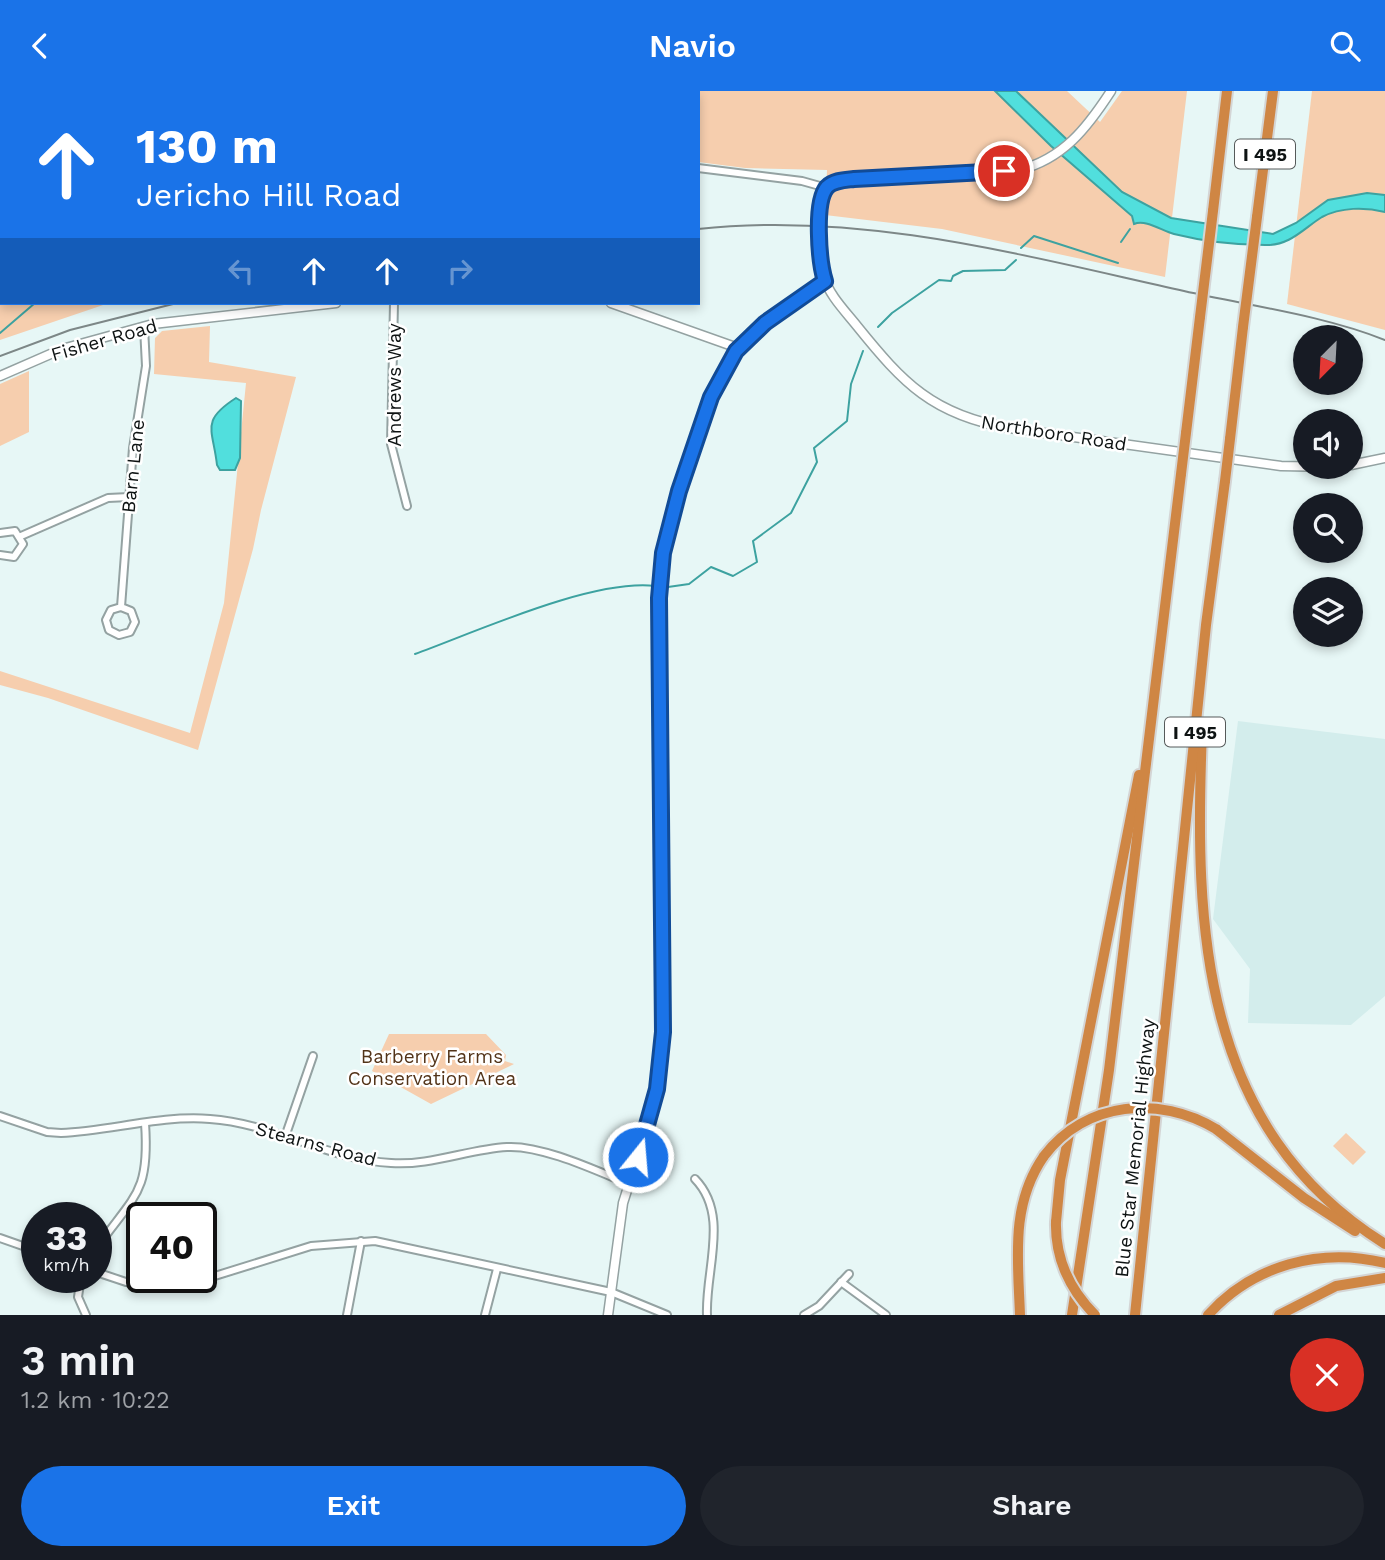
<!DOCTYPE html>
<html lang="en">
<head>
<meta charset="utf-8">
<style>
  body { margin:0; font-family:"Work Sans",sans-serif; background:#20242c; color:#f1f3f6; height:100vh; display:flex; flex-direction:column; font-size:26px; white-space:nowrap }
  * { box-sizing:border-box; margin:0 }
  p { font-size:23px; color:#9ea1a6 }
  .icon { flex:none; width:38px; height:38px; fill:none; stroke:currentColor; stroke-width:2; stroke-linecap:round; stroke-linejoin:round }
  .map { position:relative; height:1224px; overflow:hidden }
  .side { display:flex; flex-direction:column; background:#171b24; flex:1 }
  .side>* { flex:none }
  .top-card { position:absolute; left:0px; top:0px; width:700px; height:214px; box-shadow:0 4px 10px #0003; background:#1a73e8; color:#fff; overflow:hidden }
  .needle { width:46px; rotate:204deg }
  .buttons { position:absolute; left:1293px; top:234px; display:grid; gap:14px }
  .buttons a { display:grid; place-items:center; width:70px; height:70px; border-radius:50%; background:#171b24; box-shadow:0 4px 10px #0003; font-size:35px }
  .speed { position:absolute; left:21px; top:1111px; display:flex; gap:14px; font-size:35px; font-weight:700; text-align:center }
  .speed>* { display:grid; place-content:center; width:91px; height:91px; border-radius:50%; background:#171b24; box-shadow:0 4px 10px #0003; line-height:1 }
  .speed small { font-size:18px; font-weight:400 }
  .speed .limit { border:4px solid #111; border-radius:10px; background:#fff; color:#111 }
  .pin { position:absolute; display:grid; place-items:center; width:60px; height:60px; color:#fff; margin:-30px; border:4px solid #fff; border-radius:50%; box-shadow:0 2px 7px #0007 }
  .me { position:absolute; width:77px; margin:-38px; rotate:17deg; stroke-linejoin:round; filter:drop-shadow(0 0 5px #0008) }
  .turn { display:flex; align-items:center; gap:24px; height:147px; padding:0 21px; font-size:32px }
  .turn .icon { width:91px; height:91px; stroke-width:2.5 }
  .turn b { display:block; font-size:49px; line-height:60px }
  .lanes { display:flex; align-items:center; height:66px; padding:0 21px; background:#0003; justify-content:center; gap:35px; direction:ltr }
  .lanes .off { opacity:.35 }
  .round { display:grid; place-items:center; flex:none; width:74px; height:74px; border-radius:37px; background:#20242c }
  .summary { display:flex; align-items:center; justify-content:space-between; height:119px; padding:0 21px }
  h1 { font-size:42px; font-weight:600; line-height:52px }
  .primary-button { display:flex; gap:14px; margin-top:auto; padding:14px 21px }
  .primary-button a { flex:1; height:80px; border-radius:42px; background:#1a73e8; color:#fff; font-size:28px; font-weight:600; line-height:80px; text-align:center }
  .primary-button a+a { background:#20242c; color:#f1f3f6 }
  header { display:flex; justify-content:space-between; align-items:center; height:91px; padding:0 21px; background:#1a73e8; color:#fff; font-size:32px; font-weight:600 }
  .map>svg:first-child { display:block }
  .built { fill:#d3edec }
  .green { fill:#f6ceae }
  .water { fill:#51dfdd; stroke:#3da2a0; stroke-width:2 }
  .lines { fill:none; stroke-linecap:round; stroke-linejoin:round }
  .stream { stroke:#3da2a0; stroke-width:2 }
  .street-casing { stroke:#94a2a2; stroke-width:10 }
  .secondary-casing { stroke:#94a2a2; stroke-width:11 }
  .highway-casing { stroke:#d4d5d5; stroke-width:14 }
  .street { stroke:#fff; stroke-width:6 }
  .secondary { stroke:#fff; stroke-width:8 }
  .highway { stroke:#cf8644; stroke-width:10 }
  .rail { stroke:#7d8787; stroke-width:2 }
  .secondary-bridge-casing { stroke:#94a2a2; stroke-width:11; stroke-linecap:butt }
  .highway-bridge-casing { stroke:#d4d5d5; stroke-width:14; stroke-linecap:butt }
  .secondary-bridge { stroke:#fff; stroke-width:8 }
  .highway-bridge { stroke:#cf8644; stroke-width:10 }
  .route-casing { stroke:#114b97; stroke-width:18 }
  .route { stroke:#1a73e8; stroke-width:12 }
  .labels { text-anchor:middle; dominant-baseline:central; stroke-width:5; stroke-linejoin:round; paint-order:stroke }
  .shield { fill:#fff; stroke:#565a5a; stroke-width:2 }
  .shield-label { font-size:18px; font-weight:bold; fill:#0e1313 }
  .street-label { font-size:19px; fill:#0e1313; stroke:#fff }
  .park-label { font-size:19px; fill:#533419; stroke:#fff }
</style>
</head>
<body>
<header><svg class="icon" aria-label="back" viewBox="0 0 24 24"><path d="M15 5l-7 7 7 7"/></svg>Navio<svg class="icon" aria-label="search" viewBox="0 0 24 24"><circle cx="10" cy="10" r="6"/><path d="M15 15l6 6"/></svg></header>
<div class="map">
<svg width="1385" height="1224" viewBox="0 0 1385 1224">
  <rect width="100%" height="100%" fill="#e7f7f6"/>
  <!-- built -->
  <path class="built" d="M1238,630L1385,648V905L1351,934L1248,932L1250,878L1213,828Z"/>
  <!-- green -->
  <g class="green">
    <path d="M0,0L136,2H2V212H109L0,249Z"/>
    <path d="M446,0H1067L1100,31L1122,0H1187L1165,186L942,138L825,124L827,79L745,77L698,71V2Z"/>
    <path d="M1312,0H1385V239L1287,213Z"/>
    <path d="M210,235L209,271L296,286L261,419L253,458L198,659L48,607L0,594V580L190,642L224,512L246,292L154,283L155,247L162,240Z"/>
    <path d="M29,280V341L0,355V293Z"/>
    <path d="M389,943H486L506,964L505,970L514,973L431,1013L372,980Z"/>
    <path d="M1346,1042L1366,1061L1353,1074L1333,1055Z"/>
  </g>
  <!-- water -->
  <g class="water">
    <path d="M995,0H1016L1122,101L1171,127L1273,143L1296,132L1328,109L1367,102L1385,104V121C1365,116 1341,116 1322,126C1304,137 1290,155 1265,154C1237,154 1202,150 1174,143C1162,140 1146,128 1134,133L1132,125L1051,55Z"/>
    <path d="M236,307L241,310L240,367L235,379H220L217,374C213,338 200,330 236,307Z"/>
  </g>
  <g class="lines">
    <!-- stream -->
    <g class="stream">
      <path d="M628,0H634"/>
      <path d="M70,2L71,0"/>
      <path d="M1121,151L1130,138"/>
      <path d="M1021,157L1034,145L1118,172"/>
      <path d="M878,236L892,222L939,189L951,190L953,185L963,180L1005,179L1016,169"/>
      <path d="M0,242L35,212"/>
      <path d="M668,496L689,493L711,476L733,485L757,471L753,450L791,422L817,371L814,357L847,330L851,293L863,260"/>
      <path d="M415,563C478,540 592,488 655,495"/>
    </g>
    <!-- street casing -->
    <g class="street-casing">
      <g id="street">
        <path d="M495,0V2"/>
        <path d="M698,77L802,90L827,97"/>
        <path d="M394,212L391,353L407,415"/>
        <path d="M0,442L15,440L23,453L14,466L0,464"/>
        <path d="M21,445L108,407L129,406"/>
        <path d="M121,516L131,520L135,531L130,541L119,544L109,539L106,529L111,519L121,516L133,357L146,275L144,236"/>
        <path d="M0,1025L47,1041L61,1042C110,1040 160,1024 210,1028C272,1032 329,1069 391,1072C430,1075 469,1058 507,1056C542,1054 597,1080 629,1093"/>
        <path d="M285,1046L313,965"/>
        <path d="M695,1088C730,1124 705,1179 707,1224"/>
        <path d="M0,1147L37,1160"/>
        <path d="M96,1158C134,1104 150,1103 145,1032"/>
        <path d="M96,1181L126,1191L164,1194L202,1189L311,1155L375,1150L611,1201L667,1224"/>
        <path d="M81,1186L78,1206L86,1224"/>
        <path d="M841,1191L886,1224"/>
        <path d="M347,1224L361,1150"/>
        <path d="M485,1224L497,1178"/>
        <path d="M804,1224L819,1215L849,1183"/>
      </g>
    </g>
    <!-- secondary casing -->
    <g class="secondary-casing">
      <g id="secondary">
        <path d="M820,127C820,109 823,95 842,89L1019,79C1063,68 1087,37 1111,0"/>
        <path d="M820,138C820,154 819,170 824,186C829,204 845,220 857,235C903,292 933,324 1009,337L1281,375L1336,376"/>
        <path d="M611,212L738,257"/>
        <path d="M0,285L62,258L153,233L336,212"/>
        <path d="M1351,374L1385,367"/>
        <path d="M608,1224L623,1112L652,1020L661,971L664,900L659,507C661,442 698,312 737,259C757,231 795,208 825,190"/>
      </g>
    </g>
    <!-- highway casing -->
    <g class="highway-casing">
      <g id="highway">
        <path d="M1213,120L1227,0"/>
        <path d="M1257,126L1273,0"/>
        <path d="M1186,342L1200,226"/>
        <path d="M1230,348L1243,236"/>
        <path d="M1202,641C1194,836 1200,1037 1385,1153"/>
        <path d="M1216,1038L1304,1107L1355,1140"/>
        <path d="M1056,1131L1060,1089L1139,684"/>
        <path d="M1020,1224C1018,1168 1010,1114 1044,1065"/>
        <path d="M1072,1224L1109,979L1181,383"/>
        <path d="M1135,1224L1206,534L1225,390"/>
        <path d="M1208,1224C1253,1174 1320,1156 1385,1172"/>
        <path d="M1279,1224L1336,1195L1385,1187"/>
      </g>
    </g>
    <!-- street -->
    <use href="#street" class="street"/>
    <!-- secondary -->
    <use href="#secondary" class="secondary"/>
    <!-- highway -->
    <use href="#highway" class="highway"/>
    <!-- rail -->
    <g class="rail">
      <path d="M698,138C863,120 1025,165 1184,200C1250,215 1322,224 1385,249"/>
      <path d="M0,265L70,239L177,212"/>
    </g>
    <!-- secondary-bridge casing -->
    <g class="secondary-bridge-casing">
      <path id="secondary-bridge" d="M820,138V127"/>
    </g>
    <!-- highway-bridge casing -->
    <g class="highway-bridge-casing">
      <g id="highway-bridge">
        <path d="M1200,226L1213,120"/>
        <path d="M1243,236L1257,126"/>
        <path d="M1181,383L1186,342"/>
        <path d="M1225,390L1230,348"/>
        <path d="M1044,1065C1086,1010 1159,1004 1216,1038"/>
        <path d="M1056,1131C1055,1167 1070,1199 1095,1224"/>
      </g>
    </g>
    <!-- secondary-bridge -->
    <use href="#secondary-bridge" class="secondary-bridge"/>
    <!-- highway-bridge -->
    <use href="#highway-bridge" class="highway-bridge"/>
  </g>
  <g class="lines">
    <!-- route casing -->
    <g class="route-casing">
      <path id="route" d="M638,1066L657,998L663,941L659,507L663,462L679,400L711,306L736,260L765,232L825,190C819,171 814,111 827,96C834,89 845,89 854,88L1004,80"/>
    </g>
    <!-- route -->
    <use href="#route" class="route"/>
  </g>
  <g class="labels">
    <!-- shield labels -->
    <g class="shield">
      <rect x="1235" y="48.5" width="60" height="29" rx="5"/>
      <rect x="1165" y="626.5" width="60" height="29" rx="5"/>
    </g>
    <g class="shield-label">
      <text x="1265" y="63">I 495</text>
      <text x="1195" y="641">I 495</text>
    </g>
    <!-- street labels -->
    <g class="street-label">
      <text transform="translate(104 249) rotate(-16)">Fisher Road</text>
      <text transform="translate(394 294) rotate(-90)">Andrews Way</text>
      <text transform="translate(1054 342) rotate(9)">Northboro Road</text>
      <text transform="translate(133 375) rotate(-84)">Barn Lane</text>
      <text transform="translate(316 1053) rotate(15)">Stearns Road</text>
      <text transform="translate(1135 1057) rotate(-84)">Blue Star Memorial Highway</text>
    </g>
    <!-- park labels -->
    <g class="park-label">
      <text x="432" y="965">Barberry Farms<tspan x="432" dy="22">Conservation Area</tspan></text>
    </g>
  </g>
</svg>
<div class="buttons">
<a><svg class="needle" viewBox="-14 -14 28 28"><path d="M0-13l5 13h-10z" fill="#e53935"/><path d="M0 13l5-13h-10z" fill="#9ea1a6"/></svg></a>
<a><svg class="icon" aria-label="sound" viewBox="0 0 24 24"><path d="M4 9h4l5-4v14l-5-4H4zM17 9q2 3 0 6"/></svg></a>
<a><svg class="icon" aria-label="search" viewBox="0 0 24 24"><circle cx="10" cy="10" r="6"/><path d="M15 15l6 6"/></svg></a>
<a><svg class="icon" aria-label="layers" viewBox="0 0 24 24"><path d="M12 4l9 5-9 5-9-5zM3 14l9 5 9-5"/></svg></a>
</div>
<div class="speed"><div>33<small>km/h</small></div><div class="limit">40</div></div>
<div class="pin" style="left:1004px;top:80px;background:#d93025"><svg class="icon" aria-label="arrive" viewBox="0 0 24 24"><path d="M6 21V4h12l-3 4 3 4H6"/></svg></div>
<svg class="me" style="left:638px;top:1066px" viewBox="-20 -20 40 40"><circle r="17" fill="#1a73e8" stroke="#fff" stroke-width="3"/><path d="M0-11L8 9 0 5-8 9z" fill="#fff"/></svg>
<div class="top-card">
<div class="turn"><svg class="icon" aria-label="ahead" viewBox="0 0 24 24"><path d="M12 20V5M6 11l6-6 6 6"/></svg><div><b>130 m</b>Jericho Hill Road</div></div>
<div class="lanes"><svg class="icon off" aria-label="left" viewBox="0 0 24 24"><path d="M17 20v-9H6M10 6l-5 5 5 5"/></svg><svg class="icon" aria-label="ahead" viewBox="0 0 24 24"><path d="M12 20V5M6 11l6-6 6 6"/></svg><svg class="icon" aria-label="ahead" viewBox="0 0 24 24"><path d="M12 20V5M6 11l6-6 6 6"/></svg><svg class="icon off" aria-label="right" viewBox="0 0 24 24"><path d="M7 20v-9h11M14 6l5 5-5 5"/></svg></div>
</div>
</div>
<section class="side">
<div class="summary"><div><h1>3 min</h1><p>1.2 km · 10:22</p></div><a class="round" style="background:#d93025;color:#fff"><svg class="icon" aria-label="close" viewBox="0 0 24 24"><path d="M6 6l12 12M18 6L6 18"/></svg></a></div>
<div class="primary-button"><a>Exit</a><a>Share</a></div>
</section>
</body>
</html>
